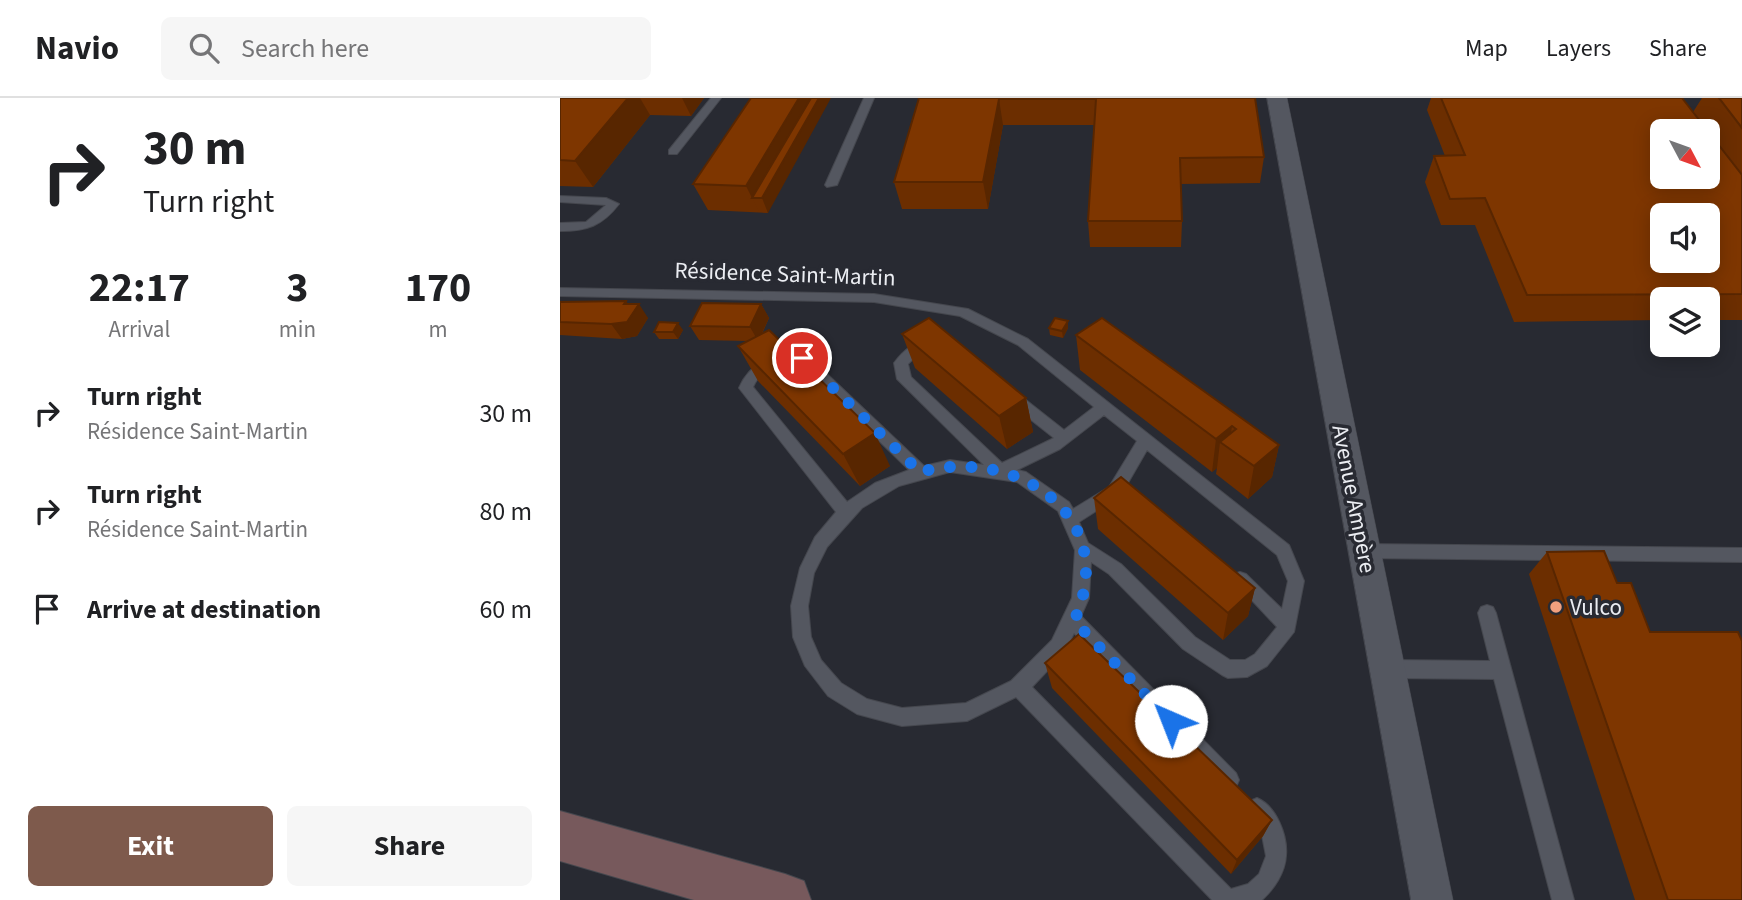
<!DOCTYPE html>
<html lang="en">
<head>
<meta charset="utf-8">
<style>
  body { margin:0; font-family:"Source Sans 3",sans-serif; background:#f6f6f6; color:#202124; height:100vh; display:flex; flex-direction:column; font-size:26px; white-space:nowrap }
  * { box-sizing:border-box; margin:0 }
  p { font-size:23px; color:#757577 }
  .icon { flex:none; width:38px; height:38px; fill:none; stroke:currentColor; stroke-width:2; stroke-linecap:round; stroke-linejoin:round }
  .map { position:relative; flex:1; overflow:hidden }
  .side { display:flex; flex-direction:column; background:#fff; width:560px }
  .side>* { flex:none }
  .guide { background:#fff; color:#202124; overflow:hidden }
  .needle { width:46px; rotate:131deg }
  .controls { position:absolute; left:1090px; top:21px; display:grid; gap:14px }
  .controls a { display:grid; place-items:center; width:70px; height:70px; border-radius:10px; background:#fff; box-shadow:0 4px 18px #0003; font-size:35px }
  .pin { position:absolute; display:grid; place-items:center; width:60px; height:60px; color:#fff; margin:-30px; border:4px solid #fff; border-radius:50%; box-shadow:0 2px 7px #0007 }
  .me { position:absolute; width:77px; margin:-38px; rotate:316deg; stroke-linejoin:round; filter:drop-shadow(0 0 5px #0008) }
  .turn { display:flex; align-items:center; gap:24px; height:147px; padding:0 28px; font-size:32px }
  .turn .icon { width:91px; height:91px; stroke-width:2.5 }
  .turn b { display:block; font-size:49px; line-height:60px }
  .eta { display:flex; justify-content:space-evenly; align-items:center; height:119px; text-align:center }
  .eta b { font-size:42px; font-weight:700; line-height:49px }
  .action { display:flex; gap:14px; margin-top:auto; padding:14px 28px }
  .action a { flex:1; height:80px; border-radius:10px; background:#7e5a4c; color:#fff; font-size:28px; font-weight:700; line-height:80px; text-align:center }
  .action a+a { background:#f6f6f6; color:#202124 }
  ul { padding:0; list-style:none }
  li { display:flex; align-items:center; gap:21px; height:98px; padding:0 28px }
  li div { flex:1 }
  li b { display:block; font-size:26px }
  li em { font-style:normal }
  header { display:flex; align-items:center; gap:42px; box-sizing:border-box; height:98px; padding:0 35px; background:#fff; border-bottom:2px solid #e0e0e0 }
  header strong { font-size:33px }
  nav { display:flex; gap:38px; margin-inline-start:auto; font-size:24px }
  .search { width:490px; height:63px; background:#f6f6f6; display:flex; align-items:center; gap:18px; box-sizing:border-box; padding:0 24px; border-radius:10px; color:#757577; font-size:26px }
  main { display:flex; flex:1; min-height:0 }
  .map>svg:first-child { display:block }
  .lines { fill:none; stroke-linecap:round; stroke-linejoin:round }
  .lane-casing { stroke:#45474e; stroke-width:2 }
  .street-casing { stroke:#45474e; stroke-width:1 }
  .secondary-casing { stroke:#45474e; stroke-width:2 }
  .lane { fill:#545760; fill-rule:evenodd }
  .street { fill:#545760; fill-rule:evenodd }
  .secondary { fill:#77595c; fill-rule:evenodd }
  .wall { fill:#6c2e00 }
  .shaded-wall { fill:#582600 }
  .building { fill:#7e3600; stroke:#582600; stroke-width:2; fill-rule:evenodd }
  .route { stroke:#1a73e8; stroke-width:12; stroke-dasharray:0 21.6 }
  .poi-dot { fill:#f2a07e; stroke:#282a32; stroke-width:2.5 }
  .labels { text-anchor:middle; dominant-baseline:central; stroke-width:7; stroke-linejoin:round; paint-order:stroke }
  .street-label { font-size:23px; fill:#ebedf2; stroke:#282a32 }
  .poi-label { font-size:23px; fill:#ebedf2; stroke:#282a32; text-anchor:start }
</style>
</head>
<body>
<header>
<strong>Navio</strong>
<div class="search"><svg class="icon" aria-label="search" viewBox="0 0 24 24"><circle cx="10" cy="10" r="6"/><path d="M15 15l6 6"/></svg>Search here</div>
<nav><a>Map</a><a>Layers</a><a>Share</a></nav>
</header>
<main>
<section class="side">
<div class="guide">
<div class="turn"><svg class="icon" aria-label="right" viewBox="0 0 24 24"><path d="M7 20v-9h11M14 6l5 5-5 5"/></svg><div><b>30 m</b>Turn right</div></div>
</div>
<div class="eta">
<div><b>22:17</b><p>Arrival</p></div>
<div><b>3</b><p>min</p></div>
<div><b>170</b><p>m</p></div>
</div>
<ul>
<li><svg class="icon" aria-label="right" viewBox="0 0 24 24"><path d="M7 20v-9h11M14 6l5 5-5 5"/></svg><div><b>Turn right</b><p>Résidence Saint-Martin</p></div><em>30 m</em></li>
<li><svg class="icon" aria-label="right" viewBox="0 0 24 24"><path d="M7 20v-9h11M14 6l5 5-5 5"/></svg><div><b>Turn right</b><p>Résidence Saint-Martin</p></div><em>80 m</em></li>
<li><svg class="icon" aria-label="arrive" viewBox="0 0 24 24"><path d="M6 21V4h12l-3 4 3 4H6"/></svg><div><b>Arrive at destination</b></div><em>60 m</em></li>
</ul>
<div class="action"><a>Exit</a><a>Share</a></div>
</section>
<div class="map">
<svg width="1182" height="802" viewBox="0 0 1182 802">
  <rect width="100%" height="100%" fill="#282a32"/>
  <g class="lines">
    <!-- lane casing -->
    <g class="lane-casing">
      <g id="lane">
        <path d="M151,0H161L117,56H109V52Z"/>
        <path d="M304,0H314L277,87L267,89L265,87Z"/>
        <path d="M0,98L46,100L59,106C42,128 27,133 0,133V125L26,124L46,107L0,104Z"/>
        <path d="M0,190L314,196L408,211L468,241L729,447L744,483L734,534L707,568L687,579L668,580L662,577L623,551L549,476L531,464L529,500L521,518L676,675L679,682L676,689L669,692L662,689L514,535L505,554L472,589L671,791L688,786L699,776L706,758L700,727L687,710L690,703L697,700C716,708 728,737 726,758C725,775 714,791 702,802H652L456,599L407,623L342,628L297,616L268,598L245,568L233,539L231,508L240,470L255,439L276,414L179,290C190,264 219,250 247,257L364,368L390,362L424,367L337,281L334,265C343,253 356,241 372,244L374,247L358,256L348,266L351,279L442,365L494,340L447,303L445,299L447,295H457L504,332L534,309L458,247L400,218L314,204L0,198ZM239,265L349,372L315,385L287,404L193,289C201,270 220,266 239,265ZM544,317L577,343L549,389L513,411L509,404L466,374L457,372L500,351ZM587,352L717,457L728,483L722,511L686,476L680,474L674,476L672,481L717,529L695,556L685,562H670L635,539L561,466L528,445L519,424L561,397ZM390,374L457,384L498,413L515,452L512,500L492,542L451,583L406,605L342,610L307,601L281,585L261,562L251,539L248,508L254,475L267,449L302,410L339,388Z"/>
        <path d="M804,446L1182,450V464L804,460L798,458L796,453L798,448Z"/>
        <path d="M927,507L933,509L936,515L1014,802H992L934,581L827,580L821,577L818,571L821,565L827,562L930,563L918,515L921,509Z"/>
      </g>
    </g>
    <!-- street casing -->
    <g class="street-casing">
      <path id="street" d="M707,0H727L893,802H851Z"/>
    </g>
    <!-- secondary casing -->
    <g class="secondary-casing">
      <path id="secondary" d="M0,713L225,776L244,783L251,802H134L0,763Z"/>
    </g>
    <!-- lane -->
    <use href="#lane" class="lane"/>
    <!-- street -->
    <use href="#street" class="street"/>
    <!-- secondary -->
    <use href="#secondary" class="secondary"/>
  </g>
  <!-- wall -->
  <g class="wall">
    <path d="M0,0H144L131,18L90,17L33,89L0,88Z"/>
    <path d="M191,0L208,115L148,112L133,86Z"/>
    <path d="M359,0H695L704,59L700,85L621,86L622,123L621,149H530L528,123L535,27H443L428,111H342L334,84Z"/>
    <path d="M871,0H1122L1133,14L1142,0H1182V222H1148V201H1102V222L954,224L915,127H881L865,84L874,58H885L867,12Z"/>
    <path d="M66,203L68,206L88,220L77,238L62,241L0,237V204Z"/>
    <path d="M201,206L209,220L202,236L330,368L300,388L198,283L178,248L188,243L139,242L130,228Z"/>
    <path d="M489,230H508L503,240L490,237Z"/>
    <path d="M123,232L118,241H99L94,234Z"/>
    <path d="M342,236L466,300L473,334L447,351L355,270Z"/>
    <path d="M516,237L719,347L712,379L688,401L656,376L657,370L652,374L520,272Z"/>
    <path d="M534,400L695,490L688,518L663,542L538,431Z"/>
    <path d="M987,454L1057,485L1182,802H1075L969,476Z"/>
    <path d="M485,565L712,722L703,738L671,776L492,590Z"/>
  </g>
  <!-- shaded-wall -->
  <g class="shaded-wall">
    <path d="M68,0H80L90,17L33,89L15,63Z"/>
    <path d="M122,0H144L131,18Z"/>
    <path d="M239,0H271L208,115L202,100H192L199,114L186,88Z"/>
    <path d="M439,1L443,27L428,111L423,84Z"/>
    <path d="M66,203L74,214L79,206L88,220L77,238L62,241L51,226Z"/>
    <path d="M201,206L209,220L198,243L190,229Z"/>
    <path d="M508,223V230L503,240L502,233Z"/>
    <path d="M118,225L123,232L118,241L113,234Z"/>
    <path d="M466,300L473,334L447,351L439,318Z"/>
    <path d="M672,328L669,350L660,344L657,370L652,374L656,341Z"/>
    <path d="M315,335L330,368L300,388L283,356Z"/>
    <path d="M719,347L712,379L688,401L694,368Z"/>
    <path d="M695,490L688,518L663,542L668,515Z"/>
    <path d="M712,722L703,738L671,776L677,762Z"/>
  </g>
  <!-- building -->
  <g class="building">
    <path d="M0,0H68L15,63L0,62Z"/>
    <path d="M191,0H239L186,88L133,86Z"/>
    <path d="M251,0H259L202,100H192Z"/>
    <path d="M359,0H695L704,59L620,60L622,123H528L536,1H439L423,84H334Z"/>
    <path d="M881,0H1122L1182,77V196L967,197L925,100L890,101L874,58L905,57ZM1102,33H1148V79H1102ZM1102,117H1148V163H1102Z"/>
    <path d="M1159,0H1182V30Z"/>
    <path d="M66,203L64,206H79L67,224L51,226L0,224V204Z"/>
    <path d="M142,205L201,206L190,229L130,228Z"/>
    <path d="M369,220L466,300L439,318L342,236Z"/>
    <path d="M495,220L508,223L502,233L489,230Z"/>
    <path d="M542,220L719,347L694,368L660,344L676,331L672,328L656,341L516,237Z"/>
    <path d="M99,224L118,225L113,234H94Z"/>
    <path d="M209,232L315,335L283,356L178,248Z"/>
    <path d="M561,379L695,490L668,515L534,400Z"/>
    <path d="M1044,453L1057,485H1071L1090,534H1178L1182,543V802H1108L987,454Z"/>
    <path d="M519,536L712,722L677,762L485,565Z"/>
  </g>
  <g class="lines">
    <!-- route -->
    <path class="route" d="M242,260L360,374C456,348 562,418 514,523L611,623"/>
  </g>
  <!-- markers -->
  <circle class="poi-dot" cx="996" cy="509" r="7"/>
  <g class="labels">
    <!-- street labels -->
    <g class="street-label">
      <text transform="translate(225 176) rotate(2)">Résidence Saint-Martin</text>
      <text transform="translate(794 401) rotate(79)">Avenue Ampère</text>
    </g>
    <!-- poi labels -->
    <g class="poi-label">
      <text x="1010" y="509">Vulco</text>
    </g>
  </g>
</svg>
<div class="controls">
<a><svg class="needle" viewBox="-14 -14 28 28"><path d="M0-13l5 13h-10z" fill="#e53935"/><path d="M0 13l5-13h-10z" fill="#757577"/></svg></a>
<a><svg class="icon" aria-label="sound" viewBox="0 0 24 24"><path d="M4 9h4l5-4v14l-5-4H4zM17 9q2 3 0 6"/></svg></a>
<a><svg class="icon" aria-label="layers" viewBox="0 0 24 24"><path d="M12 4l9 5-9 5-9-5zM3 14l9 5 9-5"/></svg></a>
</div>
<div class="pin" style="left:242px;top:260px;background:#d93025"><svg class="icon" aria-label="arrive" viewBox="0 0 24 24"><path d="M6 21V4h12l-3 4 3 4H6"/></svg></div>
<svg class="me" style="left:611px;top:623px" viewBox="-20 -20 40 40"><circle r="19" fill="#fff"/><path d="M0-13L10 11 0 6-10 11z" fill="#1a73e8"/></svg>
</div>
</main>
</body>
</html>
